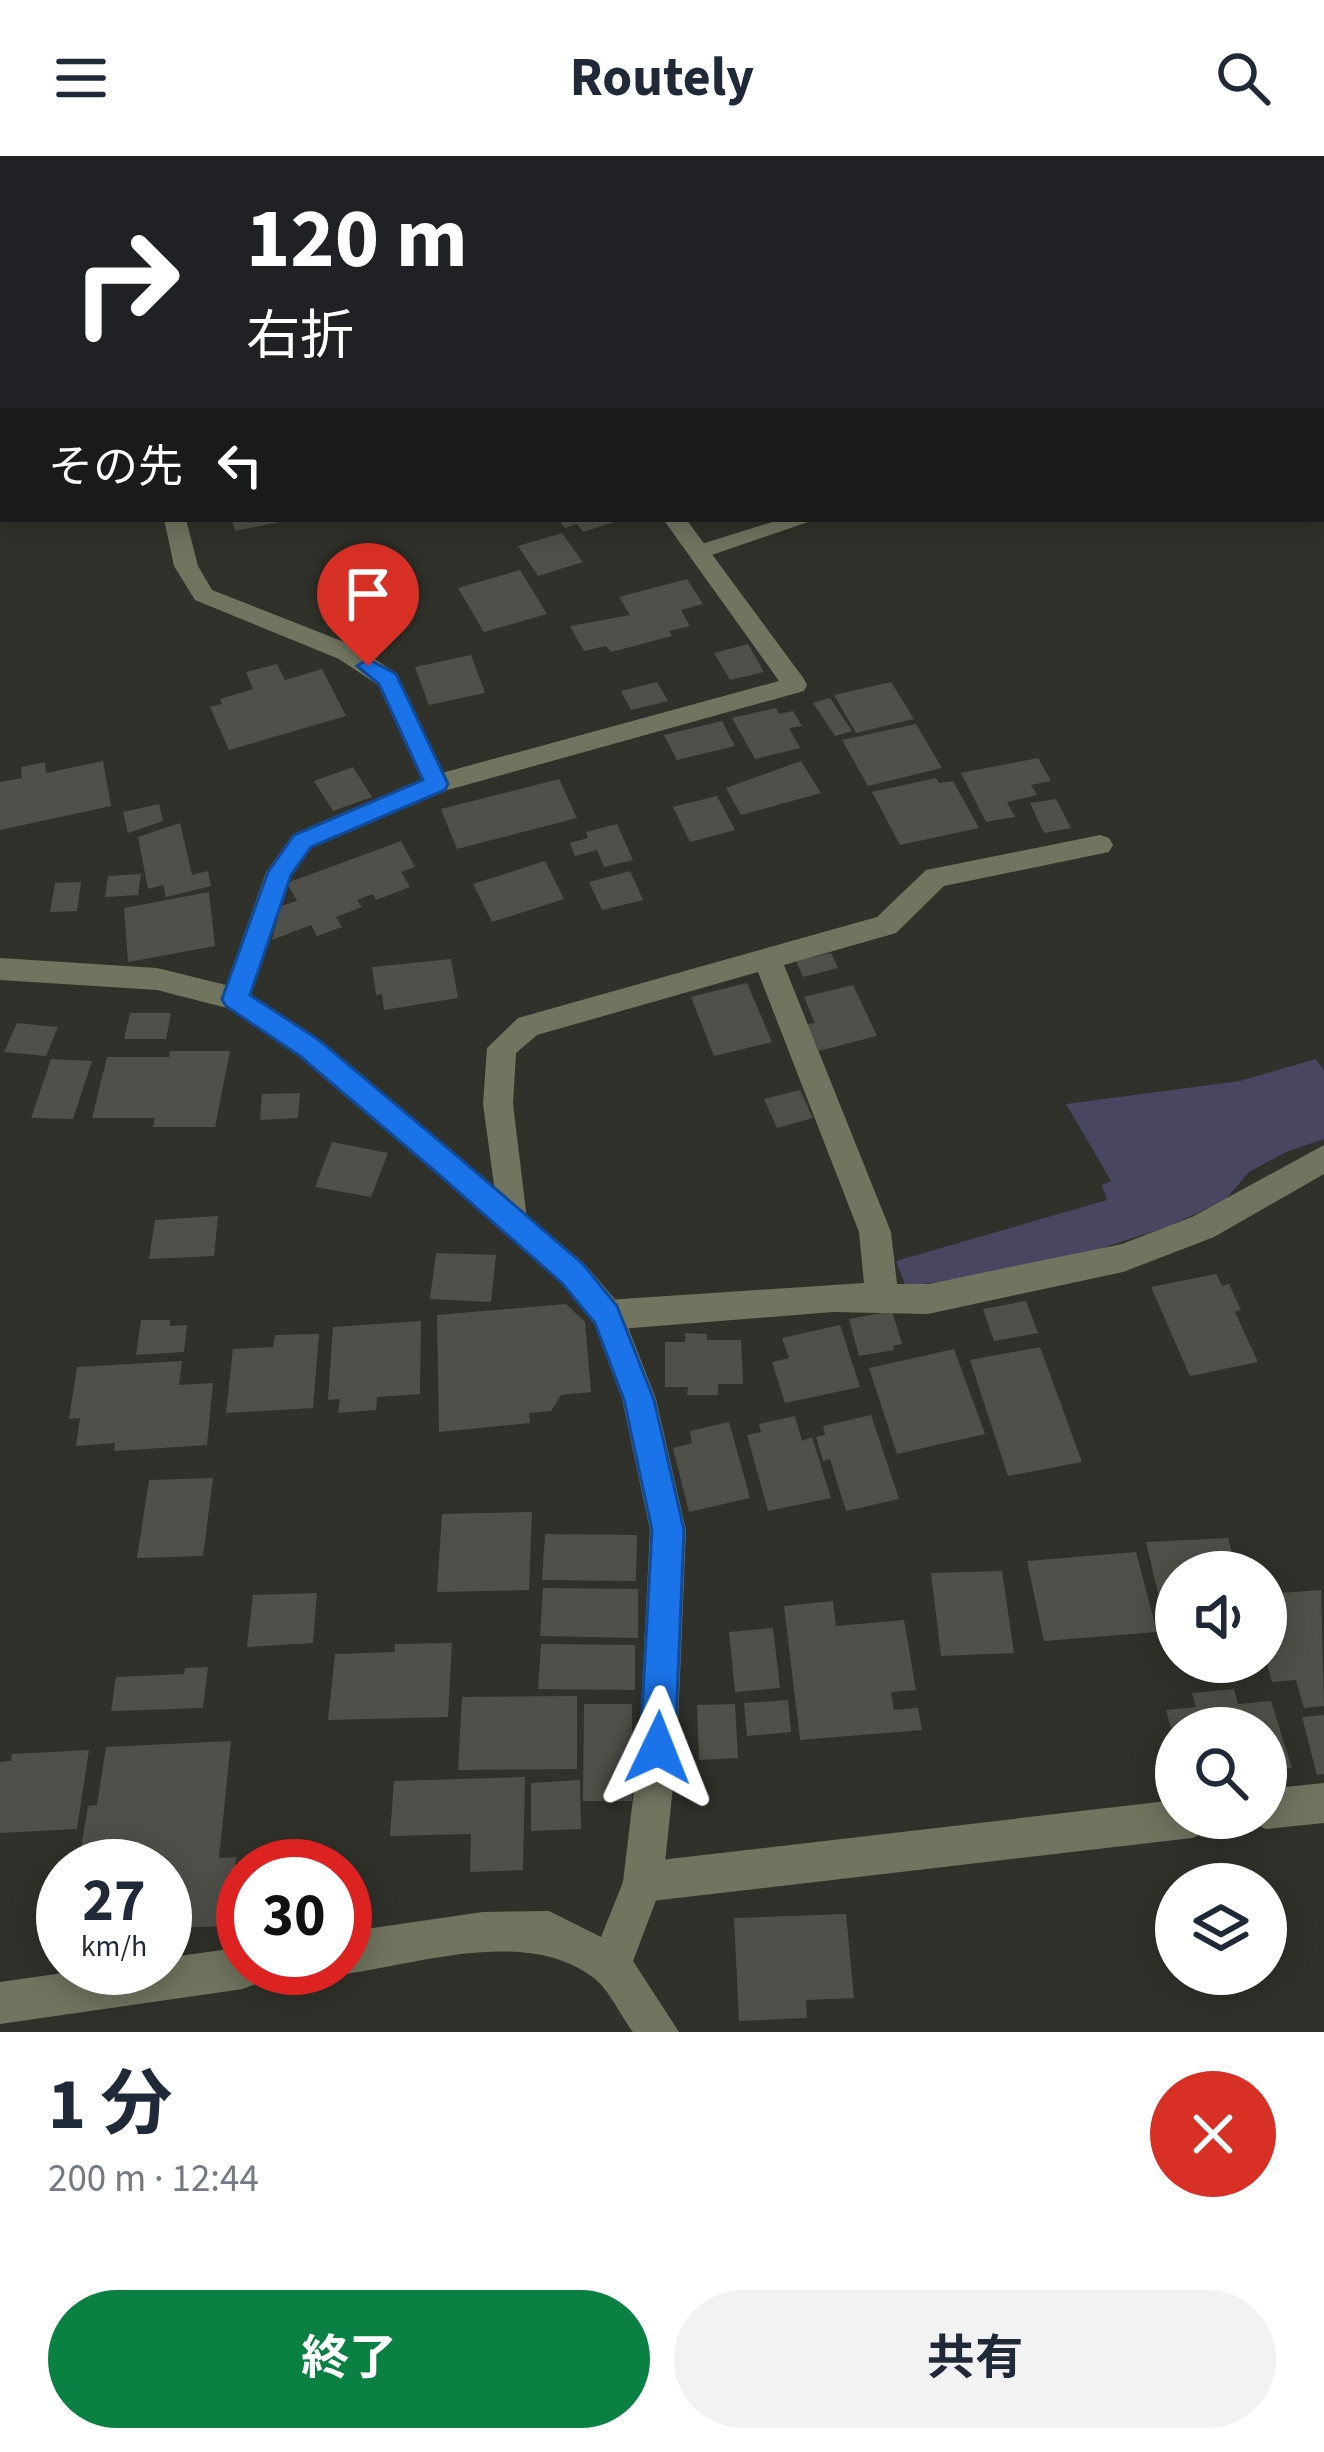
<!DOCTYPE html>
<html lang="ja">
<head>
<meta charset="utf-8">
<style>
  body { margin:0; font-family:"Source Sans 3","Noto Sans JP",sans-serif; background:#f2f2f3; color:#1f2937; height:100vh; display:flex; flex-direction:column; font-size:45px; white-space:nowrap }
  * { box-sizing:border-box; margin:0 }
  p { font-size:39px; color:#747a83 }
  .icon { flex:none; width:66px; height:66px; fill:none; stroke:currentColor; stroke-width:2; stroke-linecap:round; stroke-linejoin:round }
  .map { position:relative; height:1876px; overflow:hidden }
  .sheet { display:flex; flex-direction:column; background:#fff; flex:1 }
  .sheet>* { flex:none }
  .top-card { position:absolute; left:0px; top:0px; width:1326px; height:366px; box-shadow:0 6px 30px #0003; background:#202124; color:#fff; overflow:hidden }
  .buttons { position:absolute; left:1155px; top:1395px; display:grid; gap:24px }
  .buttons a { display:grid; place-items:center; width:132px; height:132px; border-radius:50%; background:#fff; box-shadow:0 6px 30px #0003; font-size:60px }
  .speed { position:absolute; left:36px; top:1683px; display:flex; gap:24px; font-size:60px; font-weight:700; text-align:center }
  .speed>* { display:grid; place-content:center; width:156px; height:156px; border-radius:50%; background:#fff; box-shadow:0 6px 30px #0003; line-height:1 }
  .speed small { font-size:30px; font-weight:400 }
  .speed .limit { border:18px solid #d22; background:#fff; color:#111 }
  .pin { position:absolute; display:grid; place-items:center; width:102px; height:102px; color:#fff; margin:-123px -51px; border-radius:50% 50% 50% 0; rotate:-45deg; box-shadow:0 0 12px #0007 }
  .pin .icon { rotate:45deg }
  .me { position:absolute; width:132px; margin:-66px; rotate:2deg; stroke-linejoin:round; filter:drop-shadow(0 0 9px #0008) }
  .turn { display:flex; align-items:center; gap:42px; height:252px; padding:0 48px; font-size:54px }
  .turn .icon { width:156px; height:156px; stroke-width:2.5 }
  .turn b { display:block; font-size:84px; line-height:102px }
  .then { display:flex; align-items:center; height:114px; padding:0 48px; background:#0003; gap:24px; font-size:45px }
  .round { display:grid; place-items:center; flex:none; width:126px; height:126px; border-radius:63px; background:#f2f2f3 }
  .head { display:flex; align-items:center; justify-content:space-between; height:204px; padding:0 48px }
  h1 { font-size:72px; font-weight:700; line-height:90px }
  .cta { display:flex; gap:24px; margin-top:auto; padding:24px 48px }
  .cta a { flex:1; height:138px; border-radius:72px; background:#0b8043; color:#fff; font-size:48px; font-weight:700; line-height:138px; text-align:center }
  .cta a+a { background:#f2f2f3; color:#1f2937 }
  header { display:flex; justify-content:space-between; align-items:center; height:156px; padding:0 48px; background:#fff; font-size:54px; font-weight:700 }
  .map>svg:first-child { display:block }
  .green { fill:#494662 }
  .building { fill:#4f5049 }
  .lines { fill:none; stroke-linecap:round; stroke-linejoin:round }
  .lane { fill:#71745f; fill-rule:evenodd }
  .street { fill:#71745f; fill-rule:evenodd }
  .route { fill:#1a73e8; stroke:#114b97; stroke-width:3 }
</style>
</head>
<body>
<header><svg class="icon" aria-label="menu" viewBox="0 0 24 24"><path d="M4 6h16M4 12h16M4 18h16"/></svg>Routely<svg class="icon" aria-label="search" viewBox="0 0 24 24"><circle cx="10" cy="10" r="6"/><path d="M15 15l6 6"/></svg></header>
<div class="map">
<svg width="1324" height="1876" viewBox="0 0 1324 1876">
  <rect width="100%" height="100%" fill="#30312a"/>
  <!-- green -->
  <path class="green" d="M1316,903L1324,915V983L1286,996L1249,1016L1226,1043L1170,1070L1068,1103L906,1131L896,1105L1107,1044L1102,1029L1111,1025L1066,948L1240,925Z"/>
  <!-- building -->
  <g class="building">
    <path d="M232,363H285V365L235,375Z"/>
    <path d="M558,363H621V364L583,376L577,368L565,372Z"/>
    <path d="M562,377L583,406L538,420L518,390Z"/>
    <path d="M520,414L547,458L484,476L458,432Z"/>
    <path d="M687,423L703,448L681,454L690,470L669,475L672,480L611,496L606,490L584,495L570,470L630,459L619,441Z"/>
    <path d="M748,488L764,516L730,524L714,497Z"/>
    <path d="M471,499L485,537L429,549L415,511Z"/>
    <path d="M277,508L285,524L322,513L346,560L229,594L210,551L222,548L220,543L253,533L246,516Z"/>
    <path d="M657,526L668,545L631,554L621,535Z"/>
    <path d="M891,526L914,563L856,577L834,539Z"/>
    <path d="M830,542L852,575L835,580L813,547Z"/>
    <path d="M776,552L779,558L793,555L802,570L789,572L800,592L755,603L732,562Z"/>
    <path d="M722,565L735,590L677,604L664,579Z"/>
    <path d="M916,568L942,612L868,630L842,584Z"/>
    <path d="M1038,602L1051,625L1031,629L1037,639L1007,646L1015,661L986,666L961,617Z"/>
    <path d="M103,605L111,650L0,674V626L22,622L21,611L45,606L46,617Z"/>
    <path d="M801,605L821,637L741,659L726,632Z"/>
    <path d="M353,611L372,641L333,655L314,625Z"/>
    <path d="M936,622L939,627L953,625L979,672L900,689L872,636Z"/>
    <path d="M559,623L577,662L457,693L441,653Z"/>
    <path d="M717,640L735,674L690,686L673,651Z"/>
    <path d="M1056,643L1071,672L1044,677L1030,647Z"/>
    <path d="M159,648L163,665L128,677L123,656Z"/>
    <path d="M180,667L192,719L208,715L211,730L166,741L163,729L148,733L138,681Z"/>
    <path d="M617,668L633,704L604,711L597,694L575,700L570,687L588,682L586,676Z"/>
    <path d="M401,685L415,711L401,716L410,731L376,744L373,738L357,744L362,751L336,761L342,771L317,780L311,769L272,784L281,750L297,745L287,727Z"/>
    <path d="M545,705L564,743L492,766L473,728Z"/>
    <path d="M630,715L643,744L602,754L589,726Z"/>
    <path d="M141,718L138,739L105,741L108,720Z"/>
    <path d="M81,726L77,755L50,756L55,727Z"/>
    <path d="M209,736L215,790L128,806L124,752Z"/>
    <path d="M831,797L838,812L803,821L796,805Z"/>
    <path d="M451,803L458,842L384,854L382,838L376,839L372,811Z"/>
    <path d="M747,827L772,886L714,900L691,841Z"/>
    <path d="M853,829L877,880L819,895L807,868L815,867L804,841Z"/>
    <path d="M130,857H171L166,883H124Z"/>
    <path d="M17,867L58,871L46,900L4,896Z"/>
    <path d="M170,895H230L215,971H153L155,962H92L107,901H169Z"/>
    <path d="M51,903L92,905L73,963L31,962Z"/>
    <path d="M800,934L813,962L777,972L764,943Z"/>
    <path d="M300,937L298,962L260,964L262,938Z"/>
    <path d="M332,986L388,997L371,1041L315,1031Z"/>
    <path d="M218,1060L214,1100L149,1103L155,1064Z"/>
    <path d="M436,1097L496,1099L491,1146L430,1143Z"/>
    <path d="M1216,1118L1222,1130L1229,1128L1241,1154L1235,1156L1258,1206L1190,1220L1151,1131Z"/>
    <path d="M1026,1145L1038,1177L994,1185L983,1153Z"/>
    <path d="M566,1148L585,1166L591,1236L561,1239L551,1255L529,1257L530,1267L439,1276L437,1159Z"/>
    <path d="M892,1155L902,1188L893,1190L894,1194L859,1200L849,1163Z"/>
    <path d="M141,1164H170V1170L187,1169L184,1196L136,1199Z"/>
    <path d="M421,1165L420,1238L377,1241L376,1254L338,1257L340,1243L328,1244L333,1171Z"/>
    <path d="M840,1169L860,1231L785,1247L772,1206L789,1202L782,1182Z"/>
    <path d="M685,1177L707,1178V1184H741L743,1228H718V1239H687L688,1231H665V1186H685Z"/>
    <path d="M319,1178L313,1252L226,1257L233,1193L273,1191L275,1179Z"/>
    <path d="M1040,1191L1082,1306L1008,1320L970,1204Z"/>
    <path d="M954,1193L985,1278L897,1298L869,1212Z"/>
    <path d="M182,1205L179,1229L213,1227L207,1289L114,1295L115,1287L76,1290L80,1262L69,1263L77,1211Z"/>
    <path d="M871,1259L899,1343L846,1355L830,1303L823,1305L816,1281L825,1279L823,1270Z"/>
    <path d="M795,1260L802,1285L812,1281L831,1342L768,1355L747,1279L761,1276L759,1268Z"/>
    <path d="M729,1266L750,1342L689,1356L673,1292L692,1287L690,1275Z"/>
    <path d="M213,1322L203,1400L137,1402L149,1324Z"/>
    <path d="M532,1356L529,1434L437,1436L442,1358Z"/>
    <path d="M545,1378L637,1379L636,1425L542,1424Z"/>
    <path d="M1228,1382L1237,1416H1176V1479L1168,1480L1146,1386Z"/>
    <path d="M1136,1396L1157,1476L1044,1485L1027,1405Z"/>
    <path d="M1002,1415L1014,1497L941,1500L931,1417Z"/>
    <path d="M543,1432L638,1433V1482L540,1480Z"/>
    <path d="M1321,1434L1324,1550L1304,1552L1296,1524L1272,1526L1266,1505V1438Z"/>
    <path d="M317,1437L313,1487L247,1491L253,1439Z"/>
    <path d="M833,1445L836,1470L904,1464L916,1534L891,1536L894,1554L918,1552L922,1574L800,1584L784,1450Z"/>
    <path d="M773,1472L780,1532L735,1536L729,1476Z"/>
    <path d="M452,1487L448,1561L328,1564L335,1498L395,1496V1488Z"/>
    <path d="M541,1488L635,1489V1534L538,1533Z"/>
    <path d="M208,1511L203,1552L111,1555L116,1521L184,1518L185,1512Z"/>
    <path d="M1234,1533L1238,1548L1271,1545L1292,1612L1266,1615V1572H1176L1175,1587L1166,1554L1196,1551L1192,1537Z"/>
    <path d="M577,1540V1613L458,1614L462,1541Z"/>
    <path d="M788,1544L791,1576L747,1580L744,1547Z"/>
    <path d="M584,1548H632V1645H583Z"/>
    <path d="M735,1548L738,1602L699,1604L697,1549Z"/>
    <path d="M1324,1559V1618L1317,1619L1302,1561Z"/>
    <path d="M231,1585L219,1702L236,1701L229,1770L172,1772L178,1729H165V1710H78L88,1650L97,1649L106,1591Z"/>
    <path d="M89,1594L77,1673L0,1677V1606L11,1605L12,1598Z"/>
    <path d="M525,1621L523,1714L470,1716L471,1678L390,1680L394,1625Z"/>
    <path d="M580,1624L581,1673L531,1675V1627Z"/>
    <path d="M846,1758L854,1842L806,1844L807,1862L739,1865L734,1762Z"/>
  </g>
  <g class="lines">
    <!-- lane -->
    <g class="lane">
      <path d="M52,0H70L72,3H54Z"/>
      <path d="M164,363H186L198,410L212,434L357,491L397,518L449,628L445,635H427L378,529L339,503L195,444L174,410Z"/>
      <path d="M782,363H817L700,403L689,396L692,391Z"/>
      <path d="M1100,679L1109,682L1113,689L1109,696L944,730L896,777L784,809L891,1076L897,1128H928L1122,1088L1192,1061L1324,989V1018L1214,1081L1123,1116L928,1158L833,1156L607,1174L595,1170L591,1159L595,1148L607,1144L864,1127L859,1076L758,816L537,879L516,897L513,948L527,1063L522,1073L511,1077L500,1073L483,948L487,892L518,862L877,761L926,714Z"/>
      <path d="M1324,1627V1667L1266,1673L1252,1667L1250,1662H1266V1633Z"/>
      <path d="M1176,1644V1662H1212L1206,1676L1192,1682L643,1746L629,1740L623,1726L629,1712L643,1706Z"/>
    </g>
    <!-- street -->
    <g class="street">
      <path d="M493,0H511L492,3Z"/>
      <path d="M1116,0H1134L1135,3H1117Z"/>
      <path d="M663,363H686L804,523L807,529L804,535L444,635L311,692L292,719L251,839L320,884L584,1107L619,1148L656,1243L686,1374L677,1592L663,1726L633,1805L679,1876H633C621,1860 609,1834 594,1822C527,1771 421,1807 345,1818L331,1812H345V1776L483,1756L549,1755L601,1781L623,1726L639,1592L650,1374L622,1243L594,1168L562,1127L435,1016L300,900L227,852L157,834L0,824V802L157,812L226,829L266,716L293,678L427,621L779,525Z"/>
      <path d="M243,1791V1812H264L258,1827L243,1833L0,1868V1826L98,1812H165V1802Z"/>
    </g>
  </g>
  <!-- route -->
  <path class="route" d="M368,503L396,518L448,628L445,634L311,691L291,719L250,839L319,884L456,999L583,1108L617,1150L654,1244L684,1374L675,1592L670,1605L658,1610L645,1605L640,1592L652,1374L624,1244L595,1167L562,1127L436,1016L300,900L226,850L222,843L268,716L294,679L423,624L379,528L357,510Z"/>
</svg>
<div class="buttons">
<a><svg class="icon" aria-label="sound" viewBox="0 0 24 24"><path d="M4 9h4l5-4v14l-5-4H4zM17 9q2 3 0 6"/></svg></a>
<a><svg class="icon" aria-label="search" viewBox="0 0 24 24"><circle cx="10" cy="10" r="6"/><path d="M15 15l6 6"/></svg></a>
<a><svg class="icon" aria-label="layers" viewBox="0 0 24 24"><path d="M12 4l9 5-9 5-9-5zM3 14l9 5 9-5"/></svg></a>
</div>
<div class="speed"><div>27<small>km/h</small></div><div class="limit">30</div></div>
<div class="pin" style="left:368px;top:510px;background:#d93025"><svg class="icon" aria-label="arrive" viewBox="0 0 24 24"><path d="M6 21V4h12l-3 4 3 4H6"/></svg></div>
<svg class="me" style="left:658px;top:1592px" viewBox="-20 -20 40 40"><path d="M0-17L14 15 0 8-14 15z" fill="#1a73e8" stroke="#fff" stroke-width="4"/></svg>
<div class="top-card">
<div class="turn"><svg class="icon" aria-label="right" viewBox="0 0 24 24"><path d="M7 20v-9h11M14 6l5 5-5 5"/></svg><div><b>120 m</b>右折</div></div>
<div class="then">その先<svg class="icon" aria-label="left" viewBox="0 0 24 24"><path d="M17 20v-9H6M10 6l-5 5 5 5"/></svg></div>
</div>
</div>
<section class="sheet">
<div class="head"><div><h1>1 分</h1><p>200 m · 12:44</p></div><a class="round" style="background:#d93025;color:#fff"><svg class="icon" aria-label="close" viewBox="0 0 24 24"><path d="M6 6l12 12M18 6L6 18"/></svg></a></div>
<div class="cta"><a>終了</a><a>共有</a></div>
</section>
</body>
</html>
